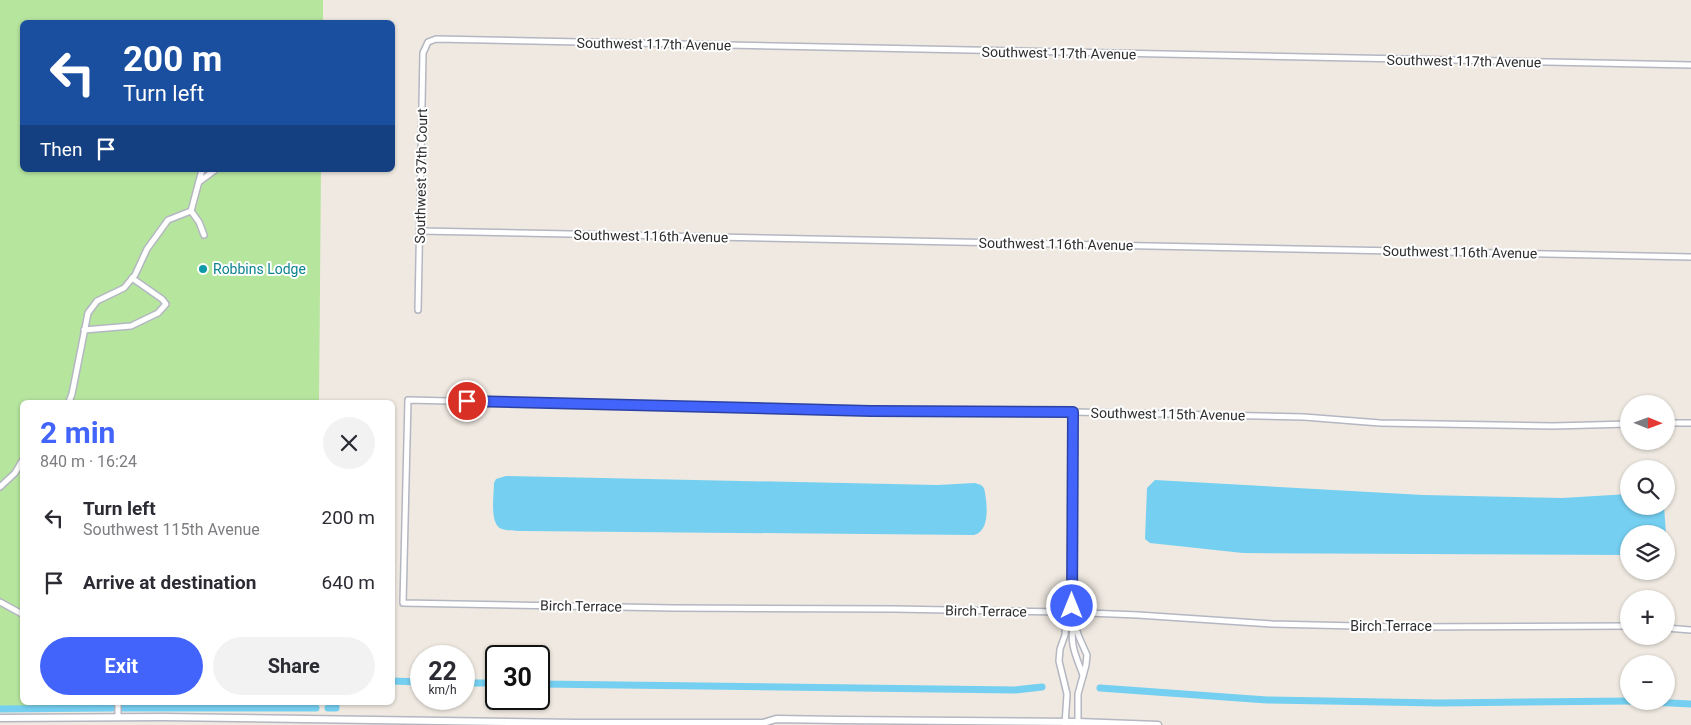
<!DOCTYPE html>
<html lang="en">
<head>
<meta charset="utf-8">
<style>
  body { margin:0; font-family:Roboto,sans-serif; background:#f2f2f3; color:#2b2b33; height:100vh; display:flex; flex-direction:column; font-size:19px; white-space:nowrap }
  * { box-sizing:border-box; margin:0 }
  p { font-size:16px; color:#7c7c81 }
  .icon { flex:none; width:28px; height:28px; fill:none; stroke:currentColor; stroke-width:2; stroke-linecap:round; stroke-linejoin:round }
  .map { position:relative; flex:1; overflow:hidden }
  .drawer { position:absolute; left:20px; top:400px; width:375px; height:305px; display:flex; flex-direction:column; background:#fff; border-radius:8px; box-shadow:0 1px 4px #0004 }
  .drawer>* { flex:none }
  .top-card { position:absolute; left:20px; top:20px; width:375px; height:152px; border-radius:8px; box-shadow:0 1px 4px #0004; background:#1a4fa0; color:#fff; overflow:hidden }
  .needle { width:32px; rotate:91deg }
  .controls { position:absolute; left:1620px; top:395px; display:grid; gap:10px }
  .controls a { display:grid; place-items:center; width:55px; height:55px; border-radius:50%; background:#fff; box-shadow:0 1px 4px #0004; font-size:25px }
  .speed { position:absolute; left:410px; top:645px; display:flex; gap:10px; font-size:25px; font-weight:700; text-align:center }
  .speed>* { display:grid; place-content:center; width:65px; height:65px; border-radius:50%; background:#fff; box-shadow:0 1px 4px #0004; line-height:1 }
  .speed small { font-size:12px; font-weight:400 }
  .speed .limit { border:2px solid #111; border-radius:8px; background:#fff; color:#111 }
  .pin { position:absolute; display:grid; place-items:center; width:42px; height:42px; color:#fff; margin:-21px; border:2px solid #fff; border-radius:50%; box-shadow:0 1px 5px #0007 }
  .me { position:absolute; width:55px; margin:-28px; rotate:0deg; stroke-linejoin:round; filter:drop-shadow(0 0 4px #0008) }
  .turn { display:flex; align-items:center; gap:18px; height:105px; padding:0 20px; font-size:22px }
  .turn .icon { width:65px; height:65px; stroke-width:2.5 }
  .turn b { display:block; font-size:35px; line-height:42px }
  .then { display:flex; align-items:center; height:48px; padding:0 20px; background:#0003; gap:10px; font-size:19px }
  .round { display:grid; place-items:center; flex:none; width:52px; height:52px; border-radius:26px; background:#f2f2f3 }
  .head { display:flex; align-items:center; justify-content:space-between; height:85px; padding:0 20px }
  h1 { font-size:30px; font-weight:700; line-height:38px; color:#4264fb }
  .primary-button { display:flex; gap:10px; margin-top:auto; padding:10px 20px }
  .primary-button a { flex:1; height:58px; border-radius:30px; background:#4264fb; color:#fff; font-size:20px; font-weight:700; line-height:58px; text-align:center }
  .primary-button a+a { background:#f2f2f3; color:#2b2b33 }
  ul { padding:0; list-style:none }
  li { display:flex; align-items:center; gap:15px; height:65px; padding:0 20px }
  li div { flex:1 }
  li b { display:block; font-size:19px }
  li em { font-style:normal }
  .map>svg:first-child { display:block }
  .green { fill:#b6e59e }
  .water { fill:#75cff0 }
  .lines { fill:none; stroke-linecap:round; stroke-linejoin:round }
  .canal { stroke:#75cff0; stroke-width:7 }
  .minor-casing { stroke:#b4b7c1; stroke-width:8 }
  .tertiary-casing { stroke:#b4b7c1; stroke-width:9 }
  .minor { stroke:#fff; stroke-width:5 }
  .tertiary { stroke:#fff; stroke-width:6 }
  .route-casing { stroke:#2b41a3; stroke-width:12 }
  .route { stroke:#4264fb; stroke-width:9 }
  .culture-dot { fill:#0f9aa8; stroke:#fff; stroke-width:2 }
  .labels { text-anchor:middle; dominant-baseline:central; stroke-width:4; stroke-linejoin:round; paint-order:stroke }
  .street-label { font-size:14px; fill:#2e2e2e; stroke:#fff }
  .culture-label { font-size:14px; fill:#0d838f; stroke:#fff; text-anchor:start }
</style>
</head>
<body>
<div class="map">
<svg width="1691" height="725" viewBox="0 0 1691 725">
  <rect width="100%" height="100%" fill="#efe9e1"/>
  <!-- green -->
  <path class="green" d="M0,0H323V22H22V170H321L319,402H22V702L288,703L0,707Z"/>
  <!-- water -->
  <g class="water">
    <path d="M506,476L937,485L975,483L981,485L984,488C987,501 991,531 974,535L523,531C516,531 508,531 502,529C489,525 494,495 494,483L496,479Z"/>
    <path d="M1155,480L1423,495L1562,498L1629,494V506H1664L1666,534H1629V555L1243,553L1150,543L1145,539L1147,488Z"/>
  </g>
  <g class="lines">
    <!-- canal -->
    <g class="canal">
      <path d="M392,681L421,682"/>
      <path d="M464,683H496"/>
      <path d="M539,684L1015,690L1042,687"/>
      <path d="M1100,688L1267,700L1439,703L1629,701"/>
      <path d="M1630,701L1691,704"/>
      <path d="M123,708H316"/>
      <path d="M328,708H336V703"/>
      <path d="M0,709L112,708"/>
    </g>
    <!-- minor casing -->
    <g class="minor-casing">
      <g id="minor">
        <path d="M199,182L215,170"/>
        <path d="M191,211L199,222L204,235"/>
        <path d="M420,231L1691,257"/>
        <path d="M418,310L423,53L428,42L436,39L1691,65"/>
        <path d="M84,330L131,326L158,313L166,304L162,299L132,278"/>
        <path d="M69,402L72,394L88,313L97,301L124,288L135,275L147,249L168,220L191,211L202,170"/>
        <path d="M1073,412L1071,613L1079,637L1087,655L1086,665L1078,694V725"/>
        <path d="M1666,423H1691"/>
        <path d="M1629,424L1553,426L1380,423L1304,417L1073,412L871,411L408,400L403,603L673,608L894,609L1063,612L1138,615L1272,624L1400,627L1629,626"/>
        <path d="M0,487L15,473L22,461"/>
        <path d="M0,602L22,614"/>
        <path d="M1074,623C1069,644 1076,656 1083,675"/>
        <path d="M1666,628L1691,630"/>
        <path d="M118,702V717"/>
        <path d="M1065,725L1067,694L1059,661L1060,649L1065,635L1066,620L1071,613"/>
      </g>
    </g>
    <!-- tertiary casing -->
    <g class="tertiary-casing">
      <path id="tertiary" d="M0,718L163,717L576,723H763L776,719L840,720L1078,722L1158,725"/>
    </g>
    <!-- minor -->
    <use href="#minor" class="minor"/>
    <!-- tertiary -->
    <use href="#tertiary" class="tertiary"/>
  </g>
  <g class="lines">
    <!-- route casing -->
    <g class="route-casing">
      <path id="route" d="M467,401L871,411L1073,412L1072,606"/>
    </g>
    <!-- route -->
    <use href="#route" class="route"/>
  </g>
  <!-- markers -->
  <circle class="culture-dot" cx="203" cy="269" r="5"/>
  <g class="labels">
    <!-- street labels -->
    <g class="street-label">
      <text transform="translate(654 44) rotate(1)">Southwest 117th Avenue</text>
      <text transform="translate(1059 53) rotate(1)">Southwest 117th Avenue</text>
      <text transform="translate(1464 61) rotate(1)">Southwest 117th Avenue</text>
      <text transform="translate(421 176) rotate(-89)">Southwest 37th Court</text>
      <text transform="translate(651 236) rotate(1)">Southwest 116th Avenue</text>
      <text transform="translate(1056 244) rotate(1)">Southwest 116th Avenue</text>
      <text transform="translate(1460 252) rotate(1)">Southwest 116th Avenue</text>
      <text transform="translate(1168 414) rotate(1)">Southwest 115th Avenue</text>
      <text transform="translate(581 606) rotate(1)">Birch Terrace</text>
      <text transform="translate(986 611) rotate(1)">Birch Terrace</text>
      <text x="1391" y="626">Birch Terrace</text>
    </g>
    <!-- culture labels -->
    <g class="culture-label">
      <text x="213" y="269">Robbins Lodge</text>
    </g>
  </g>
</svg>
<div class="controls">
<a><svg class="needle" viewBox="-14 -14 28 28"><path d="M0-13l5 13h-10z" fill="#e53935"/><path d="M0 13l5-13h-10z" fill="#7c7c81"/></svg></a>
<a><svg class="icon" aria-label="search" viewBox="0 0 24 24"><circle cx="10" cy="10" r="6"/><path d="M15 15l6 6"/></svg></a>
<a><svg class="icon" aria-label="layers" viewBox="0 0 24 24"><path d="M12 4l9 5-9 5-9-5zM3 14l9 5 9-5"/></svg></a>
<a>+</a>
<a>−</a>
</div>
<div class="speed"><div>22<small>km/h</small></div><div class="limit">30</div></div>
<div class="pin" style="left:467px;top:401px;background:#d93025"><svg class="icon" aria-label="arrive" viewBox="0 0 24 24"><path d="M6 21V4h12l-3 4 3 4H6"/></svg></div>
<svg class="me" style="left:1072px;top:606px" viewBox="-20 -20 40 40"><circle r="17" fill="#4264fb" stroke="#fff" stroke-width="3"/><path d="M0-11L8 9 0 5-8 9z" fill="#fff"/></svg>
<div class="top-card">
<div class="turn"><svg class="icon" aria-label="left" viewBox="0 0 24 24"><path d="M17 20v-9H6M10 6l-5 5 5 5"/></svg><div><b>200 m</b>Turn left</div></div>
<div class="then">Then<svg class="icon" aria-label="arrive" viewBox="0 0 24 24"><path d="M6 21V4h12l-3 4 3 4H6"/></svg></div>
</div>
<section class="drawer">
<div class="head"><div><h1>2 min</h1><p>840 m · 16:24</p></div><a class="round"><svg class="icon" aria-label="close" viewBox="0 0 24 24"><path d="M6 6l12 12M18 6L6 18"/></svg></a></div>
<ul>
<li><svg class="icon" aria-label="left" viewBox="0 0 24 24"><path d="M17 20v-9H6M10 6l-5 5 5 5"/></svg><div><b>Turn left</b><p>Southwest 115th Avenue</p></div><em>200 m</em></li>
<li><svg class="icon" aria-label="arrive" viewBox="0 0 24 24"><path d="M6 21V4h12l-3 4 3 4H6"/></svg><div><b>Arrive at destination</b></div><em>640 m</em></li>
</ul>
<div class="primary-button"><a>Exit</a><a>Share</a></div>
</section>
</div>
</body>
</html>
